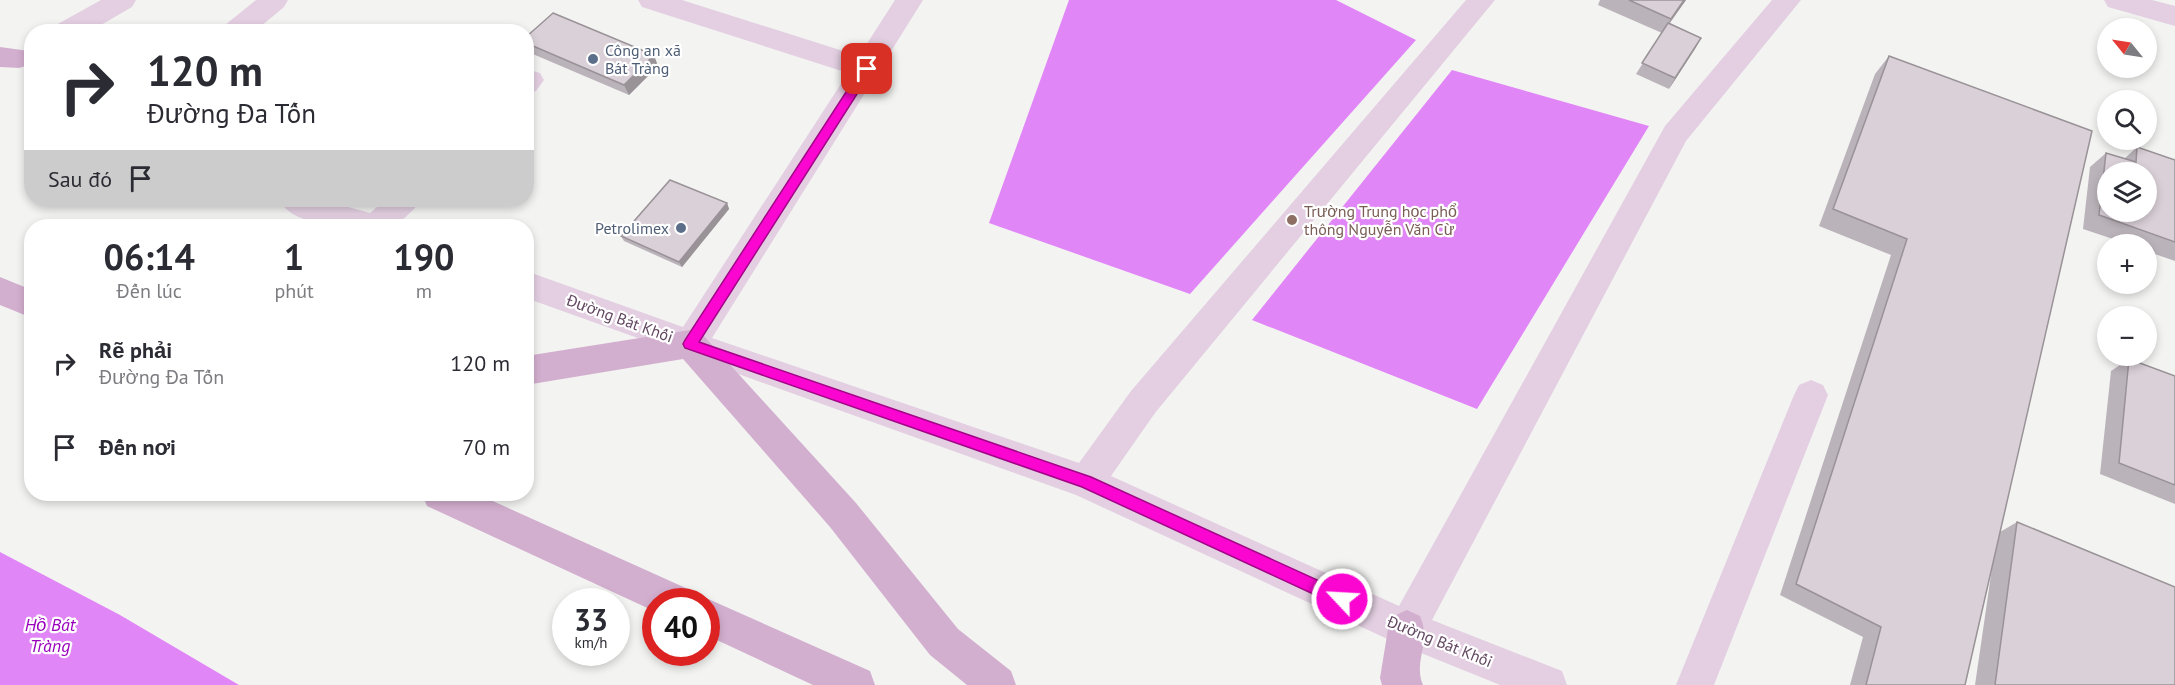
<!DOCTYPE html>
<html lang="vi">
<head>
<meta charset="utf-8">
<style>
  body { margin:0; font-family:"PT Sans",sans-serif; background:#f2f2f3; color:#2b2b33; height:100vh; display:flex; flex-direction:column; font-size:22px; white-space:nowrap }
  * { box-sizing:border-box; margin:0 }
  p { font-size:20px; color:#7c7c81 }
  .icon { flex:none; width:33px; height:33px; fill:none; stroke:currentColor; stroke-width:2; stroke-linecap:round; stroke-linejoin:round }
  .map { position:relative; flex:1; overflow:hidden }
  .side { position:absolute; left:24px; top:219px; width:510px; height:282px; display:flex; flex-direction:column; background:#fff; border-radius:24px; box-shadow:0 3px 9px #0003 }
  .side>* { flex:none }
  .guide { position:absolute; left:24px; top:24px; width:510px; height:183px; border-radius:24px; box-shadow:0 3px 9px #0003; background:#fff; color:#2b2b33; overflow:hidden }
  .needle { width:39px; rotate:300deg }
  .buttons { position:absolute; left:2097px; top:18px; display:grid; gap:12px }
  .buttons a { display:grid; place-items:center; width:60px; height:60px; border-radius:50%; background:#fff; box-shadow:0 3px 9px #0003; font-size:30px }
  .speed { position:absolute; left:552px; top:588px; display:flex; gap:12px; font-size:30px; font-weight:700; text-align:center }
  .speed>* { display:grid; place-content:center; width:78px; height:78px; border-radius:50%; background:#fff; box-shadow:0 3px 9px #0003; line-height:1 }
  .speed small { font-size:15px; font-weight:400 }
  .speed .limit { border:9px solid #d22; background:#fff; color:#111 }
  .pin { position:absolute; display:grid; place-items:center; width:51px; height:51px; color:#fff; margin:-26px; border-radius:12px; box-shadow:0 3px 9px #0006 }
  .me { position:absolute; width:66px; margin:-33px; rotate:295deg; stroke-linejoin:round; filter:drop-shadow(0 0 4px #0008) }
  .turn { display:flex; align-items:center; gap:21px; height:126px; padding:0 24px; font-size:27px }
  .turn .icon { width:78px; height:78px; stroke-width:2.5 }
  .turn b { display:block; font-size:42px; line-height:51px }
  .then { display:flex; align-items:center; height:57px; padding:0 24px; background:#0003; gap:12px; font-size:22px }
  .eta { display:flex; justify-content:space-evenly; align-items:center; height:102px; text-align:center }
  .eta b { font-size:36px; font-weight:700; line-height:42px }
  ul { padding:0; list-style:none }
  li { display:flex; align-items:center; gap:18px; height:84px; padding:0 24px }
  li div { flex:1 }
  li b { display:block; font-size:22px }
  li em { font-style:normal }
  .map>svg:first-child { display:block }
  .water { fill:#e186f6 }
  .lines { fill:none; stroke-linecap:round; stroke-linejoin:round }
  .minor { fill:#e3cfe1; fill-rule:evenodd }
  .major { fill:#d3afcf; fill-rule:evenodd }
  .wall { fill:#bbb3ba }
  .shaded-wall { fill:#999297 }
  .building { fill:#dad0d8; stroke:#999297; stroke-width:1.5; fill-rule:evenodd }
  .route { fill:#fa06d0; stroke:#a20487; stroke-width:1.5 }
  .service-dot { fill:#5c6f8a; stroke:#fff; stroke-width:2 }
  .education-dot { fill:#8d6e63; stroke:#fff; stroke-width:2 }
  .labels { text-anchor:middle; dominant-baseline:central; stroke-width:4.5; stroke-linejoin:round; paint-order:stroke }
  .service-label { font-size:16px; fill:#4e5e75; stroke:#fff; text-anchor:start }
  .education-label { font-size:16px; fill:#785e54; stroke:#fff; text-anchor:start }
  .street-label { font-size:16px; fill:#624760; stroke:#fff }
  .water-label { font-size:18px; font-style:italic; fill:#9a00bc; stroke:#fff }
</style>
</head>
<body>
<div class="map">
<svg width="2175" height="685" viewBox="0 0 2175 685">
  <rect width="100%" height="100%" fill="#f3f4f2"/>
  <!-- water -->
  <g class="water">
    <path d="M1069,0H1336L1416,40L1190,294L989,223Z"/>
    <path d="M1452,70L1649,126L1477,409L1252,320Z"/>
    <path d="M0,552L120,615L239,685H0Z"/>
  </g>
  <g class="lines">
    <!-- minor -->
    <g class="minor">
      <path d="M101,0H136L132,7L89,32H53L56,25Z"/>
      <path d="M256,0H288L284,7L254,32H222L225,25Z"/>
      <path d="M638,0H682L859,56L895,0H923L712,338L1079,463L1131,391L1466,0H1495L1155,413L1111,476L1399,606L1665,126L1772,0H1801L1686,141L1432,620L1562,671L1567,685H1500L1394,642L1076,495L526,298V271L683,327L848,73L642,7Z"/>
      <path d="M2104,0H2152L2175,6V26L2108,7Z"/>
      <path d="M530,70L540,73L544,80L536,91L526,94V71Z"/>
      <path d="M279,200H323L370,213L385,200H419L415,208L396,226C364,226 296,232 279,200Z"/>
      <path d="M1811,380L1823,385L1828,395L1714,685H1676L1794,395L1799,385Z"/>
    </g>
    <!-- major -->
    <g class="major">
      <path d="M0,47L29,51L32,61L29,65L19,68L0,67Z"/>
      <path d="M0,277L32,290V318L0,305Z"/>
      <path d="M690,330L702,334L856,503L958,629L1011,671L1016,685H967L930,655L830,527L683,359L526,385V356Z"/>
      <path d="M422,494H477L688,589L694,602H656V612L427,506Z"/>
      <path d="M706,598L870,671L875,685H813L706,635V602H696Z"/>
      <path d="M1407,610L1420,616C1432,643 1413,660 1423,685H1382L1380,678L1388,629L1394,616Z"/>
    </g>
  </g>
  <!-- wall -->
  <g class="wall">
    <path d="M1600,0H1686L1670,23L1701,38L1669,89L1636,74L1662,33L1598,5Z"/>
    <path d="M526,37L658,66L629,95L528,52L526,50Z"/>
    <path d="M1889,56L2000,532L2017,522L2175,685H1975L1992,568L1965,685H1850L1863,637L1780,595L1891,255L1819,226L1875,74Z"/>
    <path d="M2137,147L2175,160V261L2146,251V244H2128L2083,229L2090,167L2106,153L2124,159Z"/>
    <path d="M727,203L729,209L682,267L624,241L621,236Z"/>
    <path d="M2129,359L2175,376V504L2100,474L2111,371Z"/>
  </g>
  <!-- shaded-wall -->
  <g class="shaded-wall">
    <path d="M1684,0H1686L1662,33L1671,19Z"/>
    <path d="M1701,38L1695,49L1669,89L1675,78Z"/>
    <path d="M654,55L658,66L629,95L624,85Z"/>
    <path d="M727,203L729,209L682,267L679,262Z"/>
  </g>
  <!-- building -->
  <g class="building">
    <path d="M1629,0H1684L1671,19Z"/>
    <path d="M553,13L654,55L624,85L526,43V37Z"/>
    <path d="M1668,23L1701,38L1675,78L1642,63Z"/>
    <path d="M1889,56L2092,131L1965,685H1866L1881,627L1796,584L1907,239L1833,209Z"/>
    <path d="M2137,147L2175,160V242L2099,215L2106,153L2136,162ZM2108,172H2146V212H2108Z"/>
    <path d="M670,180L727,203L679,262L621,236Z"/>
    <path d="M2129,359L2175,376V485L2119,463Z"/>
    <path d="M2017,522L2175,587V685H1995Z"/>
  </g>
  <!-- route -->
  <path class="route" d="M867,65L873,69L871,72L699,342L1091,477L1348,594L1350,599L1348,605L1342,607L1337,605L1082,487L685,348L683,344L685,340L863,66Z"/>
  <!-- markers -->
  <g class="service-dot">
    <circle cx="593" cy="59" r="6"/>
    <circle cx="681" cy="228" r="6"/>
  </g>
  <circle class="education-dot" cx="1292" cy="220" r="6"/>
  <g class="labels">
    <!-- service labels -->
    <g class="service-label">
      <text x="605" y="50">Công an xã<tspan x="605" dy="18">Bát Tràng</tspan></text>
      <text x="669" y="228" text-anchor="end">Petrolimex</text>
    </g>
    <!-- education labels -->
    <g class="education-label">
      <text x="1304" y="211">Trường Trung học phổ<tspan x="1304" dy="18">thông Nguyễn Văn Cừ</tspan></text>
    </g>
    <!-- street labels -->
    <g class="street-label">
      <text transform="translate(620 318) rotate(20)">Đường Bát Khối</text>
      <text transform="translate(1440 641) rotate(22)">Đường Bát Khối</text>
    </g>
    <!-- water labels -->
    <g class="water-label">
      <text x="50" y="624">Hồ Bát<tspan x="50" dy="21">Tràng</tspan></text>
    </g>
  </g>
</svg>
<div class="buttons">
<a><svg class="needle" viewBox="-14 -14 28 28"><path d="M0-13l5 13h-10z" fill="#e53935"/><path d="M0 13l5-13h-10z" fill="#7c7c81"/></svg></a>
<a><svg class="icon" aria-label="search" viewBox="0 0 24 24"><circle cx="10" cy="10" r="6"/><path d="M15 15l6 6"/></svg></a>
<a><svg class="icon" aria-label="layers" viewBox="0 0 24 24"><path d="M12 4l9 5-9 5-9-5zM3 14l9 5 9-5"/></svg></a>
<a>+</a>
<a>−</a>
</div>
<div class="speed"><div>33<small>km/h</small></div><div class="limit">40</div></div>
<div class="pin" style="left:867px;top:69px;background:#d93025"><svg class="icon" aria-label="arrive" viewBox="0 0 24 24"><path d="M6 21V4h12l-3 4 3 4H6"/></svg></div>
<svg class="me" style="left:1342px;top:599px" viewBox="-20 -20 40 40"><circle r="17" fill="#fa06d0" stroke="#fff" stroke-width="3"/><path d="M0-11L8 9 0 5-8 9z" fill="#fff"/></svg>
<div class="guide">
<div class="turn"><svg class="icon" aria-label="right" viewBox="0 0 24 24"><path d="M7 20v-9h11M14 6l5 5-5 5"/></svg><div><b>120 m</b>Đường Đa Tốn</div></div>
<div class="then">Sau đó<svg class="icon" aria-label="arrive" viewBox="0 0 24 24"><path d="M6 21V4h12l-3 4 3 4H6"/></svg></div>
</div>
<section class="side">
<div class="eta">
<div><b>06:14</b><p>Đến lúc</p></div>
<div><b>1</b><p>phút</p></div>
<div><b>190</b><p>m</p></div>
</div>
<ul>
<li><svg class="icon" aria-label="right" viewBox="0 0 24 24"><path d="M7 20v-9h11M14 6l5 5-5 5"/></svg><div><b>Rẽ phải</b><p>Đường Đa Tốn</p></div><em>120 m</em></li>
<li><svg class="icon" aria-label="arrive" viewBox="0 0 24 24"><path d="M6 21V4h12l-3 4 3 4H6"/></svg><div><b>Đến nơi</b></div><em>70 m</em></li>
</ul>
</section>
</div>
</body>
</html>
